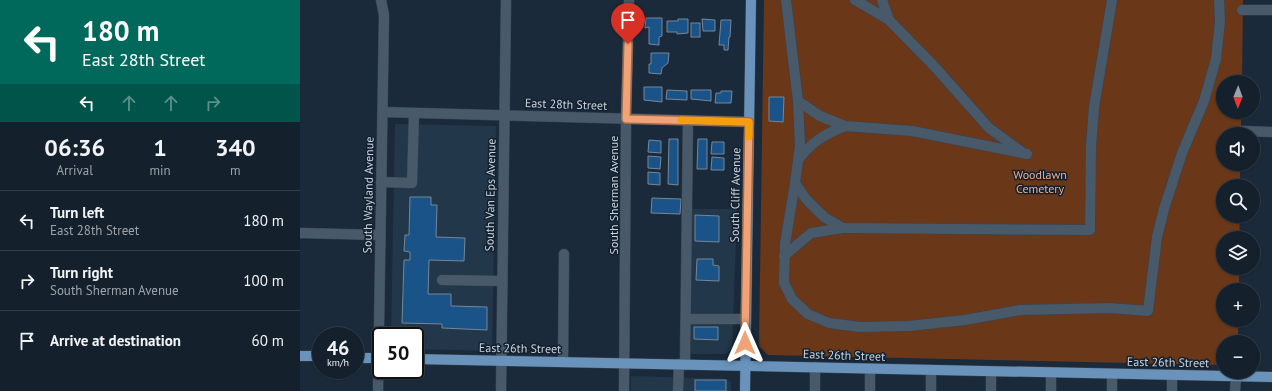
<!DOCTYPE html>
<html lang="en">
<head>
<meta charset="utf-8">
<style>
  body { margin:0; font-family:"PT Sans",sans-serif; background:#212d38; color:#f1f3f6; height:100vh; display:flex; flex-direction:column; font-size:15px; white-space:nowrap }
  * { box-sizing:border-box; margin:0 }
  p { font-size:13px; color:#9da3a9 }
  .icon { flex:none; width:22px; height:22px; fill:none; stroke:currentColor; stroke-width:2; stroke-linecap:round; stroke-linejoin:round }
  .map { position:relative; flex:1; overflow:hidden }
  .drawer { display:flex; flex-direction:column; background:#14202c; width:300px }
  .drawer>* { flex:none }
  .guide { background:#00695c; color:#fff; overflow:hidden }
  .needle { width:26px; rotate:181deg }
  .controls { position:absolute; left:916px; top:75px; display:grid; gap:8px }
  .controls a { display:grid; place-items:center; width:44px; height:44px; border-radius:50%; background:#14202c; box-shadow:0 1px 3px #0004,0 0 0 1px #333e48; font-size:20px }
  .speed { position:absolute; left:12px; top:327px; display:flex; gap:8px; font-size:20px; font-weight:700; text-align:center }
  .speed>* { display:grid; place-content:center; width:52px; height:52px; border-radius:50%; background:#14202c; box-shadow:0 1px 3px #0004,0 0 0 1px #333e48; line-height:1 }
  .speed small { font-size:10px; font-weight:400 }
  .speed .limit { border:2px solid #111; border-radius:6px; background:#fff; color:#111 }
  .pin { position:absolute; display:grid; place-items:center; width:34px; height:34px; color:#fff; margin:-41px -17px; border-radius:50% 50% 50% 0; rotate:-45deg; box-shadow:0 0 4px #0007 }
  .pin .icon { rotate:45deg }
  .me { position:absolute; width:44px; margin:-22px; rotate:0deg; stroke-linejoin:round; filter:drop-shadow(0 0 3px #0008) }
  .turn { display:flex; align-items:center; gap:14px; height:84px; padding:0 16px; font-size:18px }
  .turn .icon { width:52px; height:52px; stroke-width:2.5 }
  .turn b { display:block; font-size:28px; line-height:34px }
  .lanes { display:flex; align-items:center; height:38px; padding:0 16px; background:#0003; justify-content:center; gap:20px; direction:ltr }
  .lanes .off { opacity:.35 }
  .eta { display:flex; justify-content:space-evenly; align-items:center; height:68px; text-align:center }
  .eta b { font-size:24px; font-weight:800; line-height:28px }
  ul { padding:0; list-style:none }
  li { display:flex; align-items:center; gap:12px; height:60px; padding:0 16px; border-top:1px solid #333e48 }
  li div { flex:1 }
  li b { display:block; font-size:15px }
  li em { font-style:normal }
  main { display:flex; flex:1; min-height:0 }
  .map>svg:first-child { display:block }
  .built { fill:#23374a }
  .green { fill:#6a3718 }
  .building { fill:#195387; stroke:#75879a }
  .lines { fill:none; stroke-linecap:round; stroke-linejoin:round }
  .minor-casing { stroke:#384451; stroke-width:11 }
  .major-casing { stroke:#384451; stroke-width:11 }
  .minor { stroke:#48596a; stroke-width:10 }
  .major { stroke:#6a93bc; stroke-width:10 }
  .route-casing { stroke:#9b6a4d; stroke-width:10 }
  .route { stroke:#efa377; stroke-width:7 }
  .slow { stroke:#f59e0b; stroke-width:7 }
  .labels { text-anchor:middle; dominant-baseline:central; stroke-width:3; stroke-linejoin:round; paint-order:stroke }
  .street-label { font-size:12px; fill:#c9d3dd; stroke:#12202f }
  .park-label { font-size:12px; fill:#f2ad87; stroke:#12202f }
</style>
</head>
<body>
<main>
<section class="drawer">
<div class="guide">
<div class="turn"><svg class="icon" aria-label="left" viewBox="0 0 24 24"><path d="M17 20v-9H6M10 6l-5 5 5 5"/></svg><div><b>180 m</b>East 28th Street</div></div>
<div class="lanes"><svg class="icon" aria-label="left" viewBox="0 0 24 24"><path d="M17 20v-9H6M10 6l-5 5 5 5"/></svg><svg class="icon off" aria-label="ahead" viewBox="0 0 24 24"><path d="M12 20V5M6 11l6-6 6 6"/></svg><svg class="icon off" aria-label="ahead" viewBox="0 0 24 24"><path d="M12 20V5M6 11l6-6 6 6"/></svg><svg class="icon off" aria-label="right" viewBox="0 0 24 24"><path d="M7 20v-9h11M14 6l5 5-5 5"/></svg></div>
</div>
<div class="eta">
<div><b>06:36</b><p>Arrival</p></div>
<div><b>1</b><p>min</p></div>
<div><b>340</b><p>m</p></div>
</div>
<ul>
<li><svg class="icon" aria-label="left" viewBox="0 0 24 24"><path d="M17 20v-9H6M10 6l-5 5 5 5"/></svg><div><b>Turn left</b><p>East 28th Street</p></div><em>180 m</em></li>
<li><svg class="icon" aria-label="right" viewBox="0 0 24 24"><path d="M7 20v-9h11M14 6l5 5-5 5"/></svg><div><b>Turn right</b><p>South Sherman Avenue</p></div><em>100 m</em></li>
<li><svg class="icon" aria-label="arrive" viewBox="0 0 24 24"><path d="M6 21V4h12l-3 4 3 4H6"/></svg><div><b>Arrive at destination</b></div><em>60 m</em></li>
</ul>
</section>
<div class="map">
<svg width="972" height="391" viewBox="0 0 972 391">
  <rect width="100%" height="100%" fill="#1b2a3a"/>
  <!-- built -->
  <g class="built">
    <path d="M95,124L196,126L192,351L115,349V336H91Z"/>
    <path d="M391,209H437L432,348L426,354H391Z"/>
    <path d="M331,376L426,379L431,382V391H331Z"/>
  </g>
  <!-- green -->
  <path class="green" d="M464,0H943L942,82H923V112H941V134H923V164H940V186H923V216H940L939,238H923V268H939V290H923V320H938V342H923V365L468,355L459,346Z"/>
  <!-- building -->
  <g class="building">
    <path d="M346,18H362V36L359,37V45L349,44V27L345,28Z"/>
    <path d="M378,19H388V33L377,34V32H367V21H378Z"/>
    <path d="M402,19L415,20V31H403Z"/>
    <path d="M421,20H431L430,37H429L428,50H424V45H419Z"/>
    <rect x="391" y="23" width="9" height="14"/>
    <path d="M351,53H369L368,63L362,68L361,74L349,73V64H351Z"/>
    <path d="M344,87H362V102L344,100Z"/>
    <path d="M367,90L387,91V100L366,99Z"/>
    <path d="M391,90H411V101L391,99Z"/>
    <path d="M421,91H432L431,103H415L416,93H421Z"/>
    <path d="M469,97H484L483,122L469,121Z"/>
    <path d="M369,139H378V185L368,184Z"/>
    <path d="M398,139H407V169H397Z"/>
    <path d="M349,140L361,141V153L348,152Z"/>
    <path d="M412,142H424V154H411Z"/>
    <path d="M348,156L361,157L360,169L348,168Z"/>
    <path d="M412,157L424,158V170H411Z"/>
    <path d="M348,172L360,173V185L348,184Z"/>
    <path d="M110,197H131V205H137L136,237L165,238L164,261L129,260L128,294H151V306L187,307V330L142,328V324L102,323L104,260H110V252L104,251L105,235H109Z"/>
    <path d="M352,198L381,199L380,214L351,213Z"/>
    <path d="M395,215L419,216V242L395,241Z"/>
    <path d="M397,259H413V265L419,266V281L396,280Z"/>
    <path d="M394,327H418V340L394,339Z"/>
    <rect x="395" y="380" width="31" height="11"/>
  </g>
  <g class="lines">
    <!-- minor casing -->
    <g class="minor-casing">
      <g id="minor">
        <path d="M486,0L498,101L500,146L495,183L485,244L484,283L492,299L508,314L529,323L560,327L609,326L665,320L720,310L810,308L848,311L857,237L864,209L882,153L904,101L916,59L920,21L919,0"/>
        <path d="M555,0L589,20L634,66L689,128L722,152"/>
        <path d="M582,0L589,20"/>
        <path d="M942,10H972"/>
        <path d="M498,101L520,116L545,126L612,131L727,154"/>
        <path d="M83,112L449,122"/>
        <path d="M942,131L972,132"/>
        <path d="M498,160C513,141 523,135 545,126"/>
        <path d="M81,182L112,183L114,113"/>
        <path d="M495,183L506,199L524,217L543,228L790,230L791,146L794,107L812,0"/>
        <path d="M0,233L80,235"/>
        <path d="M484,256L511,233L543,228"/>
        <path d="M142,280L202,281"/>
        <path d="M386,319H445"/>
        <path d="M263,362L264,254"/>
        <path d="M385,365L388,121"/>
        <path d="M515,367V391"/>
        <path d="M78,391L84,15L81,0"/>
        <path d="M201,391L206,0"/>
        <path d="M324,391L326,119L329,0"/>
        <path d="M378,391L379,364"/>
        <path d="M570,391V369"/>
        <path d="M631,391V370"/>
        <path d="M691,391V372"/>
        <path d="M751,391V373"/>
        <path d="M812,391V374"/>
        <path d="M872,391V375"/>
        <path d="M935,391L936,377"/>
      </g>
    </g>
    <!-- major casing -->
    <g class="major-casing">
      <g id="major">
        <path d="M0,356H21"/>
        <path d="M55,358H81"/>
        <path d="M115,359L972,377"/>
        <path d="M445,391L451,0"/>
      </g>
    </g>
    <!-- minor -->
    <use href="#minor" class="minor"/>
    <!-- major -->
    <use href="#major" class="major"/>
  </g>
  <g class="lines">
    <!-- route casing -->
    <g class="route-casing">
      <path id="route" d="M328,44L326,119L449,122L445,343"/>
    </g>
    <!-- route -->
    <use href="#route" class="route"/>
    <!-- slow -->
    <path class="slow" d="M381,120L449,122V137"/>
  </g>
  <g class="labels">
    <!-- street labels -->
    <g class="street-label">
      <text transform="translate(266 104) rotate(2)">East 28th Street</text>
      <text transform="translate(68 195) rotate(-89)">South Wayland Avenue</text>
      <text transform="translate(190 195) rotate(-89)">South Van Eps Avenue</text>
      <text transform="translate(313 195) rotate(-90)">South Sherman Avenue</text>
      <text transform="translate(435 195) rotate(-89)">South Cliff Avenue</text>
      <text transform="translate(220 348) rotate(1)">East 26th Street</text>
      <text transform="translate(544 355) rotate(2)">East 26th Street</text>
      <text transform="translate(868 362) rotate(1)">East 26th Street</text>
    </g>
    <!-- park labels -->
    <g class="park-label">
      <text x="740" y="174">Woodlawn<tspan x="740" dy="14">Cemetery</tspan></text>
    </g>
  </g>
</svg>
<div class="controls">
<a><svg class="needle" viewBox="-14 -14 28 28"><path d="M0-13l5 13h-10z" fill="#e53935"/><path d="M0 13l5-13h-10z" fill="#9da3a9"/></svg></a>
<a><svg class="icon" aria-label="sound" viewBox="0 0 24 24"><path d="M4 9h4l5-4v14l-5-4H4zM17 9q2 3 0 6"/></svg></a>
<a><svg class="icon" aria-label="search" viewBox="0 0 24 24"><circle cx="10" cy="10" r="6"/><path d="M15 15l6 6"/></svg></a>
<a><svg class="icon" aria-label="layers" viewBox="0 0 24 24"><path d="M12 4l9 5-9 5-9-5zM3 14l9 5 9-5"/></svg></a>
<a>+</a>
<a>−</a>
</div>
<div class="speed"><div>46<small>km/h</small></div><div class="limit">50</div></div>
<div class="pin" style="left:328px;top:44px;background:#d93025"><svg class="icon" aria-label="arrive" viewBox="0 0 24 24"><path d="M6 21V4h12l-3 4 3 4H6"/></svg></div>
<svg class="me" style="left:445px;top:343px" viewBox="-20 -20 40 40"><path d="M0-17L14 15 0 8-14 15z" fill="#efa377" stroke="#fff" stroke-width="4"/></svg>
</div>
</main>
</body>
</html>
